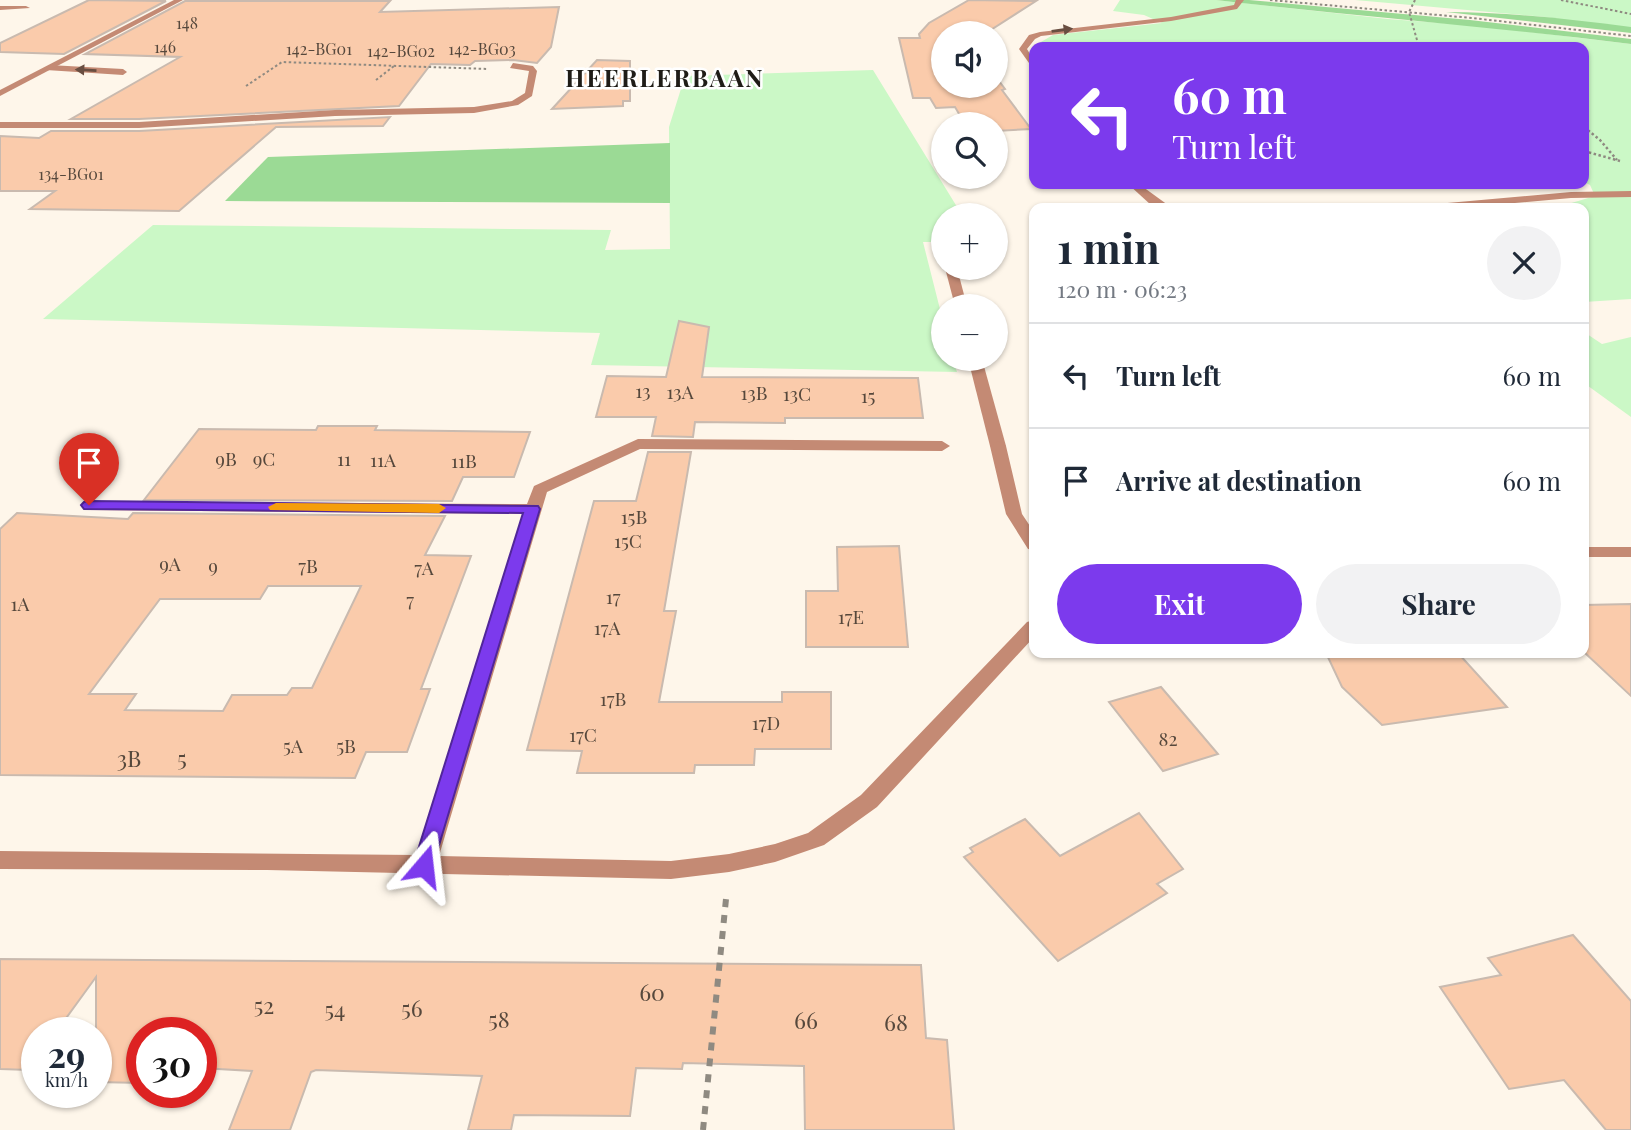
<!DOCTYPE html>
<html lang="en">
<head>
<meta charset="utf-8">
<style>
  body { margin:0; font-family:"Playfair Display",serif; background:#f2f2f3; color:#1f2937; height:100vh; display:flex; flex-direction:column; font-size:26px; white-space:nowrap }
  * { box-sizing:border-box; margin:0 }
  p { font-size:23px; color:#747a83 }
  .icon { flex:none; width:38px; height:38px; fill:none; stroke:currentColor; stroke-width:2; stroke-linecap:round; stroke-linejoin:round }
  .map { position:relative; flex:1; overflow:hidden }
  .side { position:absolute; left:1029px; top:203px; width:560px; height:455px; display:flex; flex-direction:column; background:#fff; border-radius:14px; box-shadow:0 2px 5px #0004 }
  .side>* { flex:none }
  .top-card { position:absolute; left:1029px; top:42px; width:560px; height:147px; border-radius:14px; box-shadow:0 2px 5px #0004; background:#7c3aed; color:#fff; overflow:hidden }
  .controls { position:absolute; left:931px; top:21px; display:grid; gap:14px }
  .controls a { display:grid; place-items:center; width:77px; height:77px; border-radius:50%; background:#fff; box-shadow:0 2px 5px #0004; font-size:35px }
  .speed { position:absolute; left:21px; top:1017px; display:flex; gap:14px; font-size:35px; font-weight:700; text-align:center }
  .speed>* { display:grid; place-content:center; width:91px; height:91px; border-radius:50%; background:#fff; box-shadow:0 2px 5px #0004; line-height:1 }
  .speed small { font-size:18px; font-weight:400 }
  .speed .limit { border:10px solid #d22; background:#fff; color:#111 }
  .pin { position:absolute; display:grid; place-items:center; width:60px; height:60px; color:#fff; margin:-72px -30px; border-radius:50% 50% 50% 0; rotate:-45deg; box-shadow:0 0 7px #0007 }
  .pin .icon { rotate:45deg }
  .me { position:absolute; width:77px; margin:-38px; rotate:17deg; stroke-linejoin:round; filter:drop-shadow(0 0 5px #0008) }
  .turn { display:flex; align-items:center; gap:24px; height:147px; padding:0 28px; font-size:32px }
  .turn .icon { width:91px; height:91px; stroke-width:2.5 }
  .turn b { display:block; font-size:49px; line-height:60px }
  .round { display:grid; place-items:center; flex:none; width:74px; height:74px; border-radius:37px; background:#f2f2f3 }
  .overview { display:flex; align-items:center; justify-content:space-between; height:119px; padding:0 28px }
  h1 { font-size:42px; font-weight:700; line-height:52px }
  .primary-button { display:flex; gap:14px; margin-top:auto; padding:14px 28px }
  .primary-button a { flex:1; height:80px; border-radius:42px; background:#7c3aed; color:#fff; font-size:28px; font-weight:700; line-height:80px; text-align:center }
  .primary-button a+a { background:#f2f2f3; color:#1f2937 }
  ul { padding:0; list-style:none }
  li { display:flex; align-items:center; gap:21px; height:105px; padding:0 28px; border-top:2px solid #e0e1e3 }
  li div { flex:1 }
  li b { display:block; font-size:26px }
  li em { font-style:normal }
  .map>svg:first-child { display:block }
  .green { fill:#cbf8c6 }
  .forest { fill:#9bda95 }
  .building { fill:#facbab; stroke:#c9baaf; stroke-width:2; fill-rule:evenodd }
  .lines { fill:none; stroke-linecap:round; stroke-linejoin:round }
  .path-far2 { stroke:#8f8a81; stroke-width:2; stroke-dasharray:2.5 2.5; stroke-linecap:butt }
  .path-far1 { stroke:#8f8a81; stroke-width:2.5; stroke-dasharray:2.5 2.5; stroke-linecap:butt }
  .path { stroke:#8f8a81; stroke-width:6; stroke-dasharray:8 8; stroke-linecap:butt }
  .service { fill:#c48a74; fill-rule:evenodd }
  .minor { fill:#c48a74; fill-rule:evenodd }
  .tertiary { fill:#c48a74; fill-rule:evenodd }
  .oneway { fill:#694e41 }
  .route { fill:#7c3aed; stroke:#51269a; stroke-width:2 }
  .slow { fill:#f59e0b }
  .labels { text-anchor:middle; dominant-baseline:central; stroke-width:5; stroke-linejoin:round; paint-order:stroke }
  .far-number-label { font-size:16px; fill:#56483c }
  .number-label { font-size:19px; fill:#56483c }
  .near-number-label { font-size:23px; fill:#56483c }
  .far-district-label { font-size:24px; font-weight:bold; letter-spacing:2px; fill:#1f1c17; stroke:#fff }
</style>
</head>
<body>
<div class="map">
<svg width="1631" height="1130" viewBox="0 0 1631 1130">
  <rect width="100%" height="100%" fill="#fef6ea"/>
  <!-- green -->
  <g class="green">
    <path d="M1120,0H1216L1388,19L1481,26L1631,44V299L1584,302V208H1536L1568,204L1595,196L1590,185L1584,182V47L1034,46L1053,35L1162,23L1144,15L1113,11Z"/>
    <path d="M1355,0H1631V30L1545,17Z"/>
    <path d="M873,70L962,215H943V242H923L943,321V359H953L957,372L591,365L600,333L43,319L153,225L611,230L605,250L670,249L669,127L685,76Z"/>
    <path d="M1584,332L1602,344L1631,337V417L1584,383Z"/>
  </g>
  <!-- forest -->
  <g class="forest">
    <path d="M1216,0H1249L1470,20L1631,39V44C1493,27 1354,16 1216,0Z"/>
    <path d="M1446,12C1509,12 1569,19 1631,27V33Z"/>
    <path d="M670,143V203L225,201L268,157Z"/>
  </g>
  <!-- building -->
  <g class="building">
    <path d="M89,0L166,1L64,54L0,52V43Z"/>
    <path d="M969,0L1036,1L986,33H943V86H996V77L1005,89L1002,90L1031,129L996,131V124H965L955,107L936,108L930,98H913L899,38H920L919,34L929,23Z"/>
    <path d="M185,1H390L380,12L559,7L551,47L537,63L513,60L475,61L470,65L431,64L399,106L139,119H71L180,57L85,54Z"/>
    <path d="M597,60L630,61V101H623V106L552,109Z"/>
    <path d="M390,117L383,126L276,127L179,211L30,209L55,191H0V136L39,138L51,131H139Z"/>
    <path d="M679,321L709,327L702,377L918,378L923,418H785V423L695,422L693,437L652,436L656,417H596L607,376L666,377Z"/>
    <path d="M318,426H377L375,430L530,432L514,477H463L452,501L144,500L199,429L316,430Z"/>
    <path d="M648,452H691L664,611H676L659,702H782V692H831V749H755L754,765H695L694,773H577L582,751L527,750L594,501H636Z"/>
    <path d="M17,513L128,519L133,513L445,516L425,555L471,556L421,689H430L407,752H366L355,778L0,775V529ZM268,586H361L312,688H292L287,695H232L223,711L125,710L136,694H89L160,599H260Z"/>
    <path d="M899,546L908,647H806V591H838L837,547Z"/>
    <path d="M1631,604V696L1584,652V605Z"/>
    <path d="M1326,653H1458L1507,707L1382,725L1342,687Z"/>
    <path d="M1161,687L1218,754L1163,771L1109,702Z"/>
    <path d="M1139,813L1183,869L1157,884L1167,893L1058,961L964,857L973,852L970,848L1025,819L1060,856Z"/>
    <path d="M1573,935L1631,1001V1130H1606L1564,1080L1509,1089L1440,987L1501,975L1488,958Z"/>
    <path d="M0,959L921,965L926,1038L947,1040L954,1130H805L804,1066L683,1063L682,1069L636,1068L630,1116L514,1115L511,1130H468L482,1076L316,1070L311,1072L290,1130H229L252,1071L201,1068V1032H142V1083L96,1082V977L56,1032H37V1059L29,1070L0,1069Z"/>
  </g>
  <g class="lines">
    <!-- path-far2 -->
    <g class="path-far2">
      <path d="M1270,0L1472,18L1631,36"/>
      <path d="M1415,0L1409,12L1419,47"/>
      <path d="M1561,0L1631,14"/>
      <path d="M376,80L394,66"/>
      <path d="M246,86L282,62L488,69"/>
    </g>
    <!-- path-far1 -->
    <g class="path-far1">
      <path d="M1584,127L1600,140L1617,160"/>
      <path d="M1584,151L1620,161"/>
    </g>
    <!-- path -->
    <path class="path" d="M703,1130L726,899"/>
    <!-- service -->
    <g class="service">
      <path d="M513,63L533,66L537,71L532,96L518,105L474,113L335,116L139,128H0V122H139L335,110L474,107L512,101L525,93L529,71L510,68Z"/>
      <path d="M49,65L123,69L127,72L123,75L46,70Z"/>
      <path d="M945,268H957L967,306H955Z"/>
      <path d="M968,359H982L1006,446L1003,449L998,451L990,446Z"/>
    </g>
    <!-- minor -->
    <g class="minor">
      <path d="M1236,0H1244L1237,9L1171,21L1041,36L1035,39L1027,49L1034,61V70L1019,49L1029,35L1040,32L1171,17L1234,5Z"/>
      <path d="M0,6H26L30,8L0,10Z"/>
      <path d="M1128,184H1139L1172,208L1151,205Z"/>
      <path d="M1631,191V197L1571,198L1459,208H1420L1425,205L1571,192Z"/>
      <path d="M638,439L942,441L950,446L942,451L640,449L547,492L439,856L671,861L729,854L775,844L808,833L861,795L1027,622L1034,620V637L877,807L824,845L775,862L729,872L671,879L267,870L0,869V851L416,855L524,514L89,510L81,505L83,502L527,504L534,486Z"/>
      <path d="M998,441L1006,446L1022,514L1034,532V550L1028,549L1006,514L990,446Z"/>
      <rect x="1584" y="547" width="47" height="10"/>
    </g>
    <!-- tertiary -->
    <path class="tertiary" d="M174,0H183L0,96V90Z"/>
  </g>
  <!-- one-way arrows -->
  <defs><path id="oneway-solid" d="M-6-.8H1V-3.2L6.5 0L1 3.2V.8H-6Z" transform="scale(1.75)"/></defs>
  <g class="oneway">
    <use href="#oneway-solid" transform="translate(1062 30) rotate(-8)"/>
    <use href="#oneway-solid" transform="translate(86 70) rotate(-177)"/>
  </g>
  <!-- route -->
  <path class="route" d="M89,501L538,506L540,509L431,872L424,874L416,872L413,866L523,513L84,509L81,505L84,502Z"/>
  <!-- slow -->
  <path class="slow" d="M276,503L439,504L446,508L439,513L270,510L268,507Z"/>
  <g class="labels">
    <!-- far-number labels -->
    <g class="far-number-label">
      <text x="187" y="22">148</text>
      <text x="165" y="46">146</text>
      <text x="319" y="48">142-BG01</text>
      <text x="482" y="48">142-BG03</text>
      <text x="401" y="50">142-BG02</text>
      <text x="71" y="173">134-BG01</text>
    </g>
    <!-- number labels -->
    <g class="number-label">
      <text x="643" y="390">13</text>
      <text x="680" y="391">13A</text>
      <text x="754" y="392">13B</text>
      <text x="797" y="393">13C</text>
      <text x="868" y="395">15</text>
      <text x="226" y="458">9B</text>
      <text x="264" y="458">9C</text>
      <text x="344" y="458">11</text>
      <text x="383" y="459">11A</text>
      <text x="464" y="460">11B</text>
      <text x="634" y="516">15B</text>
      <text x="628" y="540">15C</text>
      <text x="170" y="563">9A</text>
      <text x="213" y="565">9</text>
      <text x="308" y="565">7B</text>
      <text x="424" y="567">7A</text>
      <text x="613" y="596">17</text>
      <text x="410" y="599">7</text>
      <text x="20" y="603">1A</text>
      <text x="851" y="616">17E</text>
      <text x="607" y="627">17A</text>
      <text x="613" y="698">17B</text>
      <text x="766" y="722">17D</text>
      <text x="583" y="734">17C</text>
      <text x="1168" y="738">82</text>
      <text x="293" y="745">5A</text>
      <text x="346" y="745">5B</text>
    </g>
    <!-- near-number labels -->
    <g class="near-number-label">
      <text x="129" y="757">3B</text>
      <text x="182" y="757">5</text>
      <text x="652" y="991">60</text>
      <text x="264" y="1004">52</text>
      <text x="412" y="1007">56</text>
      <text x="335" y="1008">54</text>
      <text x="499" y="1018">58</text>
      <text x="806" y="1019">66</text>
      <text x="896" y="1021">68</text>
    </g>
    <!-- far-district labels -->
    <g class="far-district-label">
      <text x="665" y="77">HEERLERBAAN</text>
    </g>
  </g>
</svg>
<div class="controls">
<a><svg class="icon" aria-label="sound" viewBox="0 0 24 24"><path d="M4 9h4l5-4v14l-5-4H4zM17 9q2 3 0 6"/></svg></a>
<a><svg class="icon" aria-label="search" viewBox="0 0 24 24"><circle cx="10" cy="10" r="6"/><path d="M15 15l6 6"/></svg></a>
<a>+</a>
<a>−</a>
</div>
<div class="speed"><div>29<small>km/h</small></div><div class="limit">30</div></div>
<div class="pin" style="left:89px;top:505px;background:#d93025"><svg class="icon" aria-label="arrive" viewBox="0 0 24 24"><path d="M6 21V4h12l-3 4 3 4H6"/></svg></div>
<svg class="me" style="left:424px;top:866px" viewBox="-20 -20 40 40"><path d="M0-17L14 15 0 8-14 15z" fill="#7c3aed" stroke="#fff" stroke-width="4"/></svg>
<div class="top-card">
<div class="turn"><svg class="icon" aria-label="left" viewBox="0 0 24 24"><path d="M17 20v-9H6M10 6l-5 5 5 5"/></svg><div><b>60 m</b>Turn left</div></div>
</div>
<section class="side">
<div class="overview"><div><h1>1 min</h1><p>120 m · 06:23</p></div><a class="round"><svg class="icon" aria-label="close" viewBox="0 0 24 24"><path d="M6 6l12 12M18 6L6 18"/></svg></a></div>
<ul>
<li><svg class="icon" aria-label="left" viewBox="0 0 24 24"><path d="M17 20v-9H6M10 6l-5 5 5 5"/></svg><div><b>Turn left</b></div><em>60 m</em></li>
<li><svg class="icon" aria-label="arrive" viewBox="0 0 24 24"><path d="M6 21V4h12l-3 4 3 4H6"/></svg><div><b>Arrive at destination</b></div><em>60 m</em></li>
</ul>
<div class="primary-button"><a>Exit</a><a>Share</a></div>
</section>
</div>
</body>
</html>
